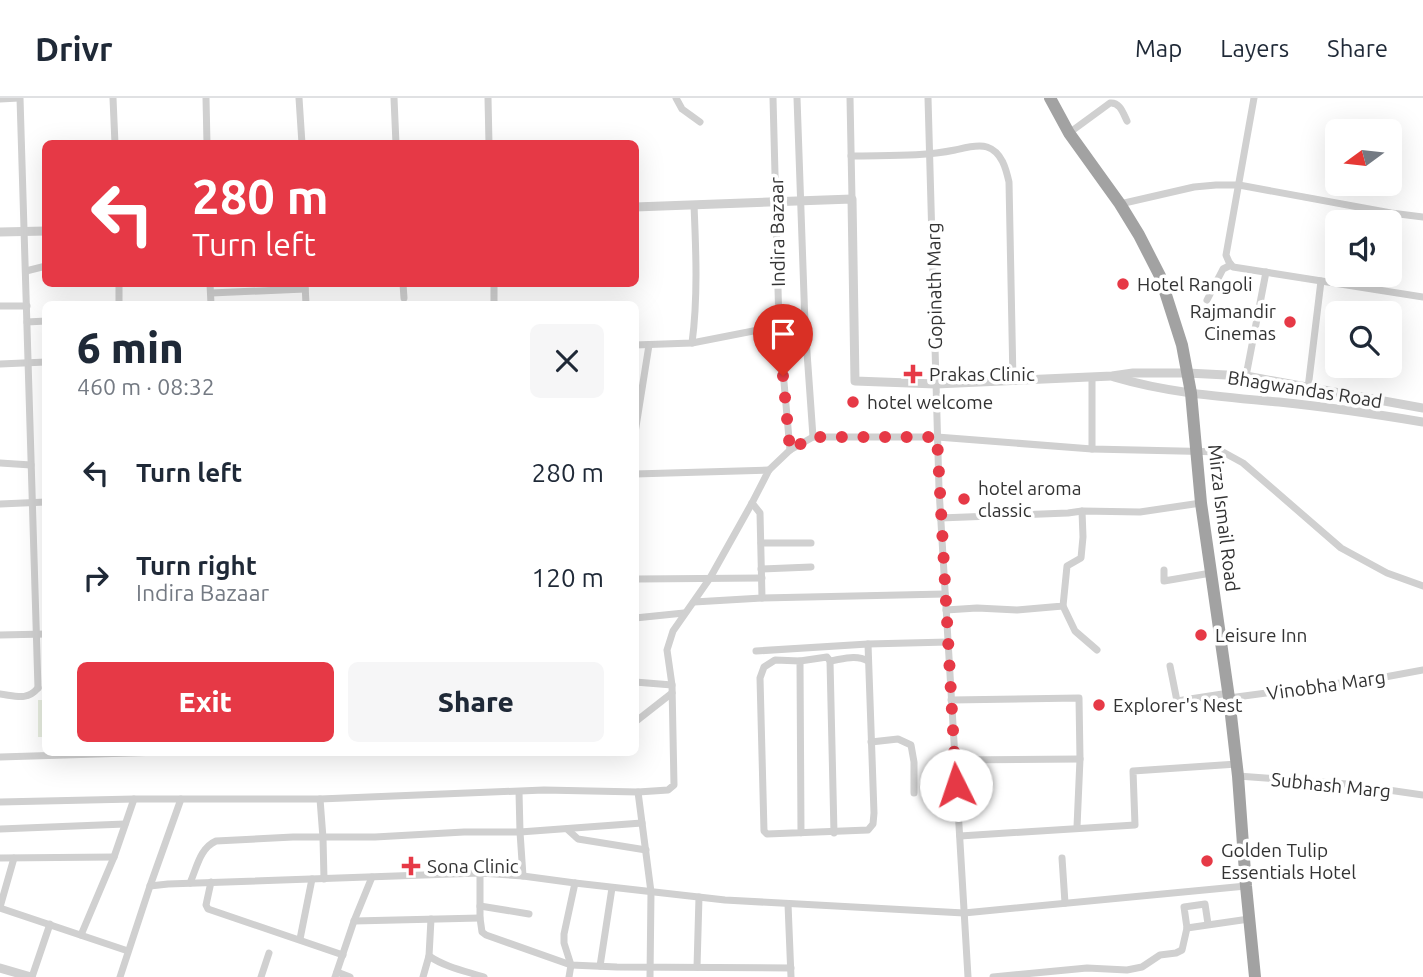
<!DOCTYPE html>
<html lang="en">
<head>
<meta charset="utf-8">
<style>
  body { margin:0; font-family:Ubuntu,sans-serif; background:#f6f6f7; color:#1f2937; height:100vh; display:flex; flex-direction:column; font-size:26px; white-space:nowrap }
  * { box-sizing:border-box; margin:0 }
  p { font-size:23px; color:#747a83 }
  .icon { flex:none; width:38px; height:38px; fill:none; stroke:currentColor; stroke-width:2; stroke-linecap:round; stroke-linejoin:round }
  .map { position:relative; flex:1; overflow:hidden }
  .sheet { position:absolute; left:42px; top:203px; width:597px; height:455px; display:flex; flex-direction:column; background:#fff; border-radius:10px; box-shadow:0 7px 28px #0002 }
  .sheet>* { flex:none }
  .hud { position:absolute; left:42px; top:42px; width:597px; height:147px; border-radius:10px; box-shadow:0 7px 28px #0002; background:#e63946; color:#fff; overflow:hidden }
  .needle { width:46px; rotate:255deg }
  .buttons { position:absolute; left:1325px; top:21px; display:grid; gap:14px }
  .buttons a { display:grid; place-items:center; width:77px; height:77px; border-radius:10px; background:#fff; box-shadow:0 7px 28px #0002; font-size:35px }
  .pin { position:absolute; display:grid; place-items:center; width:60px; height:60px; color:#fff; margin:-72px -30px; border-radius:50% 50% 50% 0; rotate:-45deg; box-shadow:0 0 7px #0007 }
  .pin .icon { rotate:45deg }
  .me { position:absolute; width:77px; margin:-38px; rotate:356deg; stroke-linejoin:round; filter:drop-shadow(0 0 5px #0008) }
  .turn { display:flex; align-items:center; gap:24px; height:147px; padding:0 35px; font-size:32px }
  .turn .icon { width:91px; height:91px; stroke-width:2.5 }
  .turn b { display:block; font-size:49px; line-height:60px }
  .round { display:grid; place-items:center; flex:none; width:74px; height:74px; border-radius:10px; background:#f6f6f7 }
  .summary { display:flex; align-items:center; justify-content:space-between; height:119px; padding:0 35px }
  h1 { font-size:42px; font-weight:800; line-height:52px }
  .cta { display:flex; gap:14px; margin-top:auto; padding:14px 35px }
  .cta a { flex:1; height:80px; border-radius:10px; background:#e63946; color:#fff; font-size:28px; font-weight:800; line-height:80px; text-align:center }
  .cta a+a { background:#f6f6f7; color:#1f2937 }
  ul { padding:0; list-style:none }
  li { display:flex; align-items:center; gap:21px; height:105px; padding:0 35px }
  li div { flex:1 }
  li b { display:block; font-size:26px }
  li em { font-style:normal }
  header { display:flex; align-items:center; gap:42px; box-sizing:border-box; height:98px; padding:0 35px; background:#fff; border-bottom:2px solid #e0e1e3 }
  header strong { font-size:33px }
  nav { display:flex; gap:38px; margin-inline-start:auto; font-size:24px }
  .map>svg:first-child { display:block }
  .green { fill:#e6ecdf }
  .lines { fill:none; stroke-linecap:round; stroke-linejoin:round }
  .minor { stroke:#d0d0d0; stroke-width:7 }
  .tertiary { stroke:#d0d0d0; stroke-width:9 }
  .trunk { stroke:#a2a2a2; stroke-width:12 }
  .route { stroke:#e63946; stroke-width:12; stroke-dasharray:0 21.6 }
  .poi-dot { fill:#e63946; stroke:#fff; stroke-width:2.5 }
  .labels { text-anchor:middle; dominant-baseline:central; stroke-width:7; stroke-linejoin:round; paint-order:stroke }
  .street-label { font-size:19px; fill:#333; stroke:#fff }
  .poi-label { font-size:19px; fill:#333; stroke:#fff; text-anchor:start }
</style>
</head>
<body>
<header>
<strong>Drivr</strong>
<nav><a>Map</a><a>Layers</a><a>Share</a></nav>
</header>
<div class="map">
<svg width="1423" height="879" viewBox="0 0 1423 879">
  <rect width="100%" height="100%" fill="#fff"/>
  <!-- green -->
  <rect class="green" x="38" y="602" width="7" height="37"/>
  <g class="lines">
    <!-- minor -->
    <g class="minor">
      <path d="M20,0L38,590"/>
      <path d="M113,0L115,46"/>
      <path d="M206,0L207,46"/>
      <path d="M299,0L302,46"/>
      <path d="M394,0L396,46"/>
      <path d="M488,0L489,46"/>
      <path d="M676,0L682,11L700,24"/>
      <path d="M773,0L779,228L790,352"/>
      <path d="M797,0L805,226L813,339"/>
      <path d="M850,0L852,101"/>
      <path d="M928,0L939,391L968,879"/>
      <path d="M1254,0L1226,157L1229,164L1233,169L1423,199"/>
      <path d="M0,1L19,0"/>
      <path d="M1069,35L1110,5C1120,4 1123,15 1127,23"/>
      <path d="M851,58C886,57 920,59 955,52C964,50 977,46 987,49C1002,54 1006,71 1009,84L1013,283"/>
      <path d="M1120,106L1194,89L1216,87H1239L1391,115L1423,119"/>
      <path d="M26,173L46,168"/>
      <path d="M119,186V206"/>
      <path d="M210,186L211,206"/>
      <path d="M305,186L306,206"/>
      <path d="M403,186L404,200"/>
      <path d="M494,186V206"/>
      <path d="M211,195L305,191"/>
      <path d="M1207,202L1223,171L1231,167"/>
      <path d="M0,208H27"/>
      <path d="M27,224L46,223"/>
      <path d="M692,245C698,200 696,153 694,107"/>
      <path d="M635,247L692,245L779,228L805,226"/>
      <path d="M0,266L46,264"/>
      <path d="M1246,278L1266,174"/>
      <path d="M1092,279V351"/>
      <path d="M1308,290L1321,183"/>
      <path d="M635,335L649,247"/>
      <path d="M0,365L31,367"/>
      <path d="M635,376L769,372"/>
      <path d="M0,406L46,404"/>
      <path d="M940,420L1068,415L1082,413L1140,414L1201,405"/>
      <path d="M761,445H811"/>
      <path d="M761,471L811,469"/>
      <path d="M1164,472V483L1211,475"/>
      <path d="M638,481L762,480"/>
      <path d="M762,500L945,496"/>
      <path d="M694,504L762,500L760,415L752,405"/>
      <path d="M1063,508L1075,533L1097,552"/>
      <path d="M946,512L977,510L1017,512L1063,508L1067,468L1081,460L1083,439L1082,413"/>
      <path d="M635,520L684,515"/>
      <path d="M0,537L46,536"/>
      <path d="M756,553L868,546L948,544"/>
      <path d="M800,563L827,559L830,563L834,735"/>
      <path d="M830,563C843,561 856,556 868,563"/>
      <path d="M1170,568L1177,603L1229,595"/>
      <path d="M635,584L672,587"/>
      <path d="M0,596C16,598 27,603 38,590"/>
      <path d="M1229,600L1385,579L1423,572"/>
      <path d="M951,602L1079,600L1080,661L1077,729"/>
      <path d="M635,624L672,595"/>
      <path d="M871,644L898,641L911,647L914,664V695"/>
      <path d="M0,659L162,654"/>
      <path d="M955,662L1080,661"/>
      <path d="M1238,678L1347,686L1423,697"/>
      <path d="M519,694L520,734L523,778"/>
      <path d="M638,694L651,794L650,879"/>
      <path d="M320,701L323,740L324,781"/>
      <path d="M0,704L134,701H320L544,692L638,694L668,692L674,687L672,587L667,552L673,533L710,480L752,405L769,372L790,352L813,339H937L1092,351L1223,354L1243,365L1341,450L1387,475L1423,488"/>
      <path d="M0,731L125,726"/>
      <path d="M567,731L578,741L646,752"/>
      <path d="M801,735L800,563L775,562L764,569L760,580L764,733L767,736L868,732L873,726L874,715L868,546"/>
      <path d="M960,738L1135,727L1133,673L1237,666"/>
      <path d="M0,760L114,759"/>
      <path d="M1062,760L1065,805"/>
      <path d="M480,775V820L482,834L486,837L571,867L617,869L791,870"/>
      <path d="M211,784L206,807L208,811L343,857"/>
      <path d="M190,785C197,769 200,750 216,743L293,739H375L464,734H520L642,725"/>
      <path d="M150,788L168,786L480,775L523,778L575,785L725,802L964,815L1246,788"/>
      <path d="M788,806L791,879"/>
      <path d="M480,808L529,816"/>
      <path d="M0,809L14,760"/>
      <path d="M0,810L128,853"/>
      <path d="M354,823L480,820"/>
      <path d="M1208,826L1205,806L1184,809L1187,830L1249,821"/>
      <path d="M81,837L114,759L134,701"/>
      <path d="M300,841L312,781"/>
      <path d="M429,858C445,869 465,873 484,879"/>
      <path d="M600,868L612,790"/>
      <path d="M697,869L699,799"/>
      <path d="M337,874L350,879"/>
      <path d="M32,879L50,826"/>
      <path d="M120,879L150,788L181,701"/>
      <path d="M261,879L269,855"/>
      <path d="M335,879L354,823L372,779"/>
      <path d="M423,879L429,858L431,821"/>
      <path d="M569,879L571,867L564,845V836L575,785"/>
      <path d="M993,879L1087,870L1127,872L1142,869L1160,857L1176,855L1182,852L1187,830"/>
    </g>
    <!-- tertiary -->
    <g class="tertiary">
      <path d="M635,109L852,101L855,283L936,286L1112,278L1133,275H1187L1246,278L1423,310"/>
      <path d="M0,134L46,133"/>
      <path d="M1114,279C1168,295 1223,299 1279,304C1327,309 1375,316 1423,324"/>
      <path d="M0,870L31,879"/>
    </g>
    <!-- trunk -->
    <path class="trunk" d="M1050,0L1069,35L1120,106L1139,137L1160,178L1182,247L1191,295L1201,405L1229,600L1238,678L1246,788L1255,879"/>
  </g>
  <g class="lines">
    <!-- route -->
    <path class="route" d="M783,278L790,352L813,339H937L956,687"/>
  </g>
  <!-- markers -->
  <g class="poi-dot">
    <circle cx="1123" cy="186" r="7"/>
    <circle cx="1290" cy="224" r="7"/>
    <path d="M909.5 265.5h7v7h7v7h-7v7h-7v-7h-7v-7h7z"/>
    <circle cx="853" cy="304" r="7"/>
    <circle cx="964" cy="401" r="7"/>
    <circle cx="1201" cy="537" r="7"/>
    <circle cx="1099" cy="607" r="7"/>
    <circle cx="1207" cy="763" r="7"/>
    <path d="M407.5 757.5h7v7h7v7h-7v7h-7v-7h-7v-7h7z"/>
  </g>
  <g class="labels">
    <!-- street labels -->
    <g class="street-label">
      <text transform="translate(777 134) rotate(-91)">Indira Bazaar</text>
      <text transform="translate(934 188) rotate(-91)">Gopinath Marg</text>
      <text transform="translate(1305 291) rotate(9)">Bhagwandas Road</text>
      <text transform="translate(1224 420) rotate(83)">Mirza Ismail Road</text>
      <text transform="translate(1326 587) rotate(-8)">Vinobha Marg</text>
      <text transform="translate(1331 687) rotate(6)">Subhash Marg</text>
    </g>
    <!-- poi labels -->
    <g class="poi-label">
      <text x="1137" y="186">Hotel Rangoli</text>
      <text x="1276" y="213" text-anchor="end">Rajmandir<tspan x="1276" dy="22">Cinemas</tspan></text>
      <text x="929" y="276">Prakas Clinic</text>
      <text x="867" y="304">hotel welcome</text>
      <text x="978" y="390">hotel aroma<tspan x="978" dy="22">classic</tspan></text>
      <text x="1215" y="537">Leisure Inn</text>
      <text x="1113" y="607">Explorer's Nest</text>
      <text x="1221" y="752">Golden Tulip<tspan x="1221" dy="22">Essentials Hotel</tspan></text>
      <text x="427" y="768">Sona Clinic</text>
    </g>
  </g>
</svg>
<div class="buttons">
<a><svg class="needle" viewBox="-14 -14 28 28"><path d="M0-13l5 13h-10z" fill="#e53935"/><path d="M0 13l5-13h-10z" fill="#747a83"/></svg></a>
<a><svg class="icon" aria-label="sound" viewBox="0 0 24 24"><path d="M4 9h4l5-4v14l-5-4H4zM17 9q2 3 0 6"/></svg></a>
<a><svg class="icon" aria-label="search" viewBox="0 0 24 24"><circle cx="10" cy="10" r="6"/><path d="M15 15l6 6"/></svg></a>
</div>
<div class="pin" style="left:783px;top:278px;background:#d93025"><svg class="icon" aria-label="arrive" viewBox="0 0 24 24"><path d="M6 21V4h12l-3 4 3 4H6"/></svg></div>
<svg class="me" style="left:956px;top:687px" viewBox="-20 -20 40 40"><circle r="19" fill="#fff"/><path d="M0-13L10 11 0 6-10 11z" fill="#e63946"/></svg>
<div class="hud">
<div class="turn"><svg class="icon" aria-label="left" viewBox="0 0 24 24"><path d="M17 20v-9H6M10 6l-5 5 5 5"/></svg><div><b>280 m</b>Turn left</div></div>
</div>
<section class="sheet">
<div class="summary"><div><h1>6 min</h1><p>460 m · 08:32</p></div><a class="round"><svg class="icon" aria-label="close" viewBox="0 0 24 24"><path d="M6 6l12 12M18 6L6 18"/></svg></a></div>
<ul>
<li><svg class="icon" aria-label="left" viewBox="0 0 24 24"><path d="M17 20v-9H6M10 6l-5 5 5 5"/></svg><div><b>Turn left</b></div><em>280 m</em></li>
<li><svg class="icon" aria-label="right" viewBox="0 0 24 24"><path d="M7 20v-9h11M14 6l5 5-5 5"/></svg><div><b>Turn right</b><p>Indira Bazaar</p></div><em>120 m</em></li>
</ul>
<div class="cta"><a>Exit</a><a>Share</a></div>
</section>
</div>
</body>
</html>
